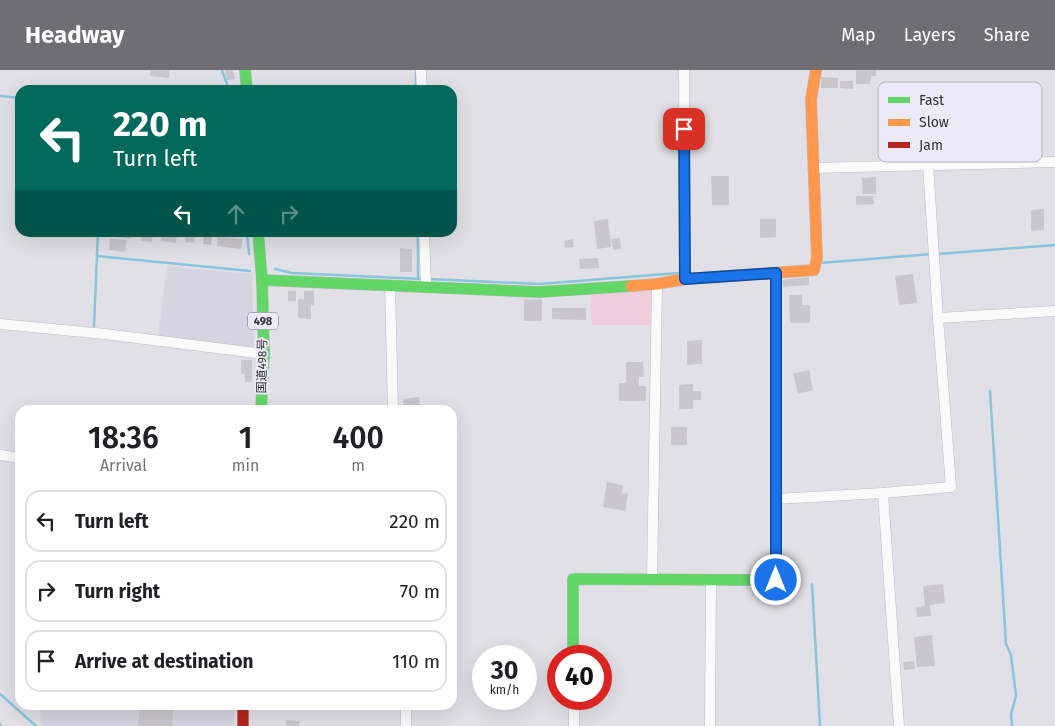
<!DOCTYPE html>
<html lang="en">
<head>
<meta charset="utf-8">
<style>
  body { margin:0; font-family:"Fira Sans","Noto Sans JP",sans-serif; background:#f6f6f6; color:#202124; height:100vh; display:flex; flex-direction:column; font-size:19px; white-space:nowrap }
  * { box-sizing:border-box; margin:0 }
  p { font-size:16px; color:#757577 }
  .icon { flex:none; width:28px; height:28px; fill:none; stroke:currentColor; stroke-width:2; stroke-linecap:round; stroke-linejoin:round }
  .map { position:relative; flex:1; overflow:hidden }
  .sheet { position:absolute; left:15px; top:335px; width:442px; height:305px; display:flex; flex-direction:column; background:#fff; border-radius:15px; box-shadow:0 5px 20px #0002 }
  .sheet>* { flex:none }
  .guide { position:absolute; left:15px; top:15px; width:442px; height:152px; border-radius:15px; box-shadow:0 5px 20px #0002; background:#00695c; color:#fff; overflow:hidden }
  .speed { position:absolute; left:472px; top:575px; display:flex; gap:10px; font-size:25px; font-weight:700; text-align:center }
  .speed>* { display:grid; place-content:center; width:65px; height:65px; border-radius:50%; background:#fff; box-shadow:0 5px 20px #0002; line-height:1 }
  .speed small { font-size:12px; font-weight:400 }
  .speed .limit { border:8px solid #d22; background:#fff; color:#111 }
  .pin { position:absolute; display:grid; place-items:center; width:42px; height:42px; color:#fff; margin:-21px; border-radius:10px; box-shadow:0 2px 8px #0006 }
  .me { position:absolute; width:55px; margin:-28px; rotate:0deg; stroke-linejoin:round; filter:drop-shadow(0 0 4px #0008) }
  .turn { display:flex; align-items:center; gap:18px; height:105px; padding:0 15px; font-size:22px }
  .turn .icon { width:65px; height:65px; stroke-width:2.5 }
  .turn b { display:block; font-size:35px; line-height:42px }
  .lanes { display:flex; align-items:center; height:48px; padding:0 15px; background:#0003; justify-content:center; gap:25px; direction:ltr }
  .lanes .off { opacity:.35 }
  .eta { display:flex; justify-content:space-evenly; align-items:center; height:85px; text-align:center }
  .eta b { font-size:30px; font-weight:600; line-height:35px }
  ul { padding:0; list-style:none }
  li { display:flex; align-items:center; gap:15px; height:62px; margin:0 10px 8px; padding:0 5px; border:2px solid #e0e0e0; border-radius:15px }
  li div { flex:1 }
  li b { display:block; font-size:19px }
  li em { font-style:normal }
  header { display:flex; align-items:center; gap:30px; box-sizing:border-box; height:70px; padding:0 25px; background:#6e6e73; color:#fff }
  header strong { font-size:24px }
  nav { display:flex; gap:28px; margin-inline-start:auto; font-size:18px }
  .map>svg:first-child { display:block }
  .built { fill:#d5d4e0 }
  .green { fill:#efcddb }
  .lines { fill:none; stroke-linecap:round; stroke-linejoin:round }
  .stream { stroke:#8ac5dd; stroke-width:2.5 }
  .building { fill:#c9c7cc }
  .street-casing { stroke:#bdbdc2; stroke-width:11 }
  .fast-casing { stroke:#bdbdc2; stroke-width:12 }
  .slow-casing { stroke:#bdbdc2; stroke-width:12 }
  .jam-casing { stroke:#bdbdc2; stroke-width:12 }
  .street { stroke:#fafafb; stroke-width:10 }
  .fast { stroke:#63d668; stroke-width:11 }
  .slow { stroke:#ff974d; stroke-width:11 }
  .jam { stroke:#b3261e; stroke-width:11 }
  .route-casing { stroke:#114b97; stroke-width:12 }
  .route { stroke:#1a73e8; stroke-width:9 }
  .labels { text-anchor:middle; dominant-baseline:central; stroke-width:4; stroke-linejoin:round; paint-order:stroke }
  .shield { fill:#eceaf6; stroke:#69686f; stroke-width:1 }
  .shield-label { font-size:11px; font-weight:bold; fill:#313135 }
  .street-label { font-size:12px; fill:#313135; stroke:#eceaf6 }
  .key { fill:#eceaf6; stroke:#b4b2bc; stroke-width:1 }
  .key-label { font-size:14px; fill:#313135 }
</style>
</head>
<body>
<header>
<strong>Headway</strong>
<nav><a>Map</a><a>Layers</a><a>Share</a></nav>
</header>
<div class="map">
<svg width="1055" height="656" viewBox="0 0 1055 656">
  <rect width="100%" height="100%" fill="#e0e0e6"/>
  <!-- built -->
  <g class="built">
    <path d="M167,196L252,204L254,278L158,266Z"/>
    <path d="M41,635H235L234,656H45L40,652Z"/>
  </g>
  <!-- green -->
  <path class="green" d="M652,219L651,255H592L590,222Z"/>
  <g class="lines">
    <!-- stream -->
    <g class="stream">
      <path d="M222,0L229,20"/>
      <path d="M416,0V20"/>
      <path d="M0,26L20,28"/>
      <path d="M247,162L249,184"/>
      <path d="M418,162V208"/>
      <path d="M938,184L1055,175"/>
      <path d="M97,186L250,201"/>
      <path d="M820,193L932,184"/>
      <path d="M275,199L292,203L423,209"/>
      <path d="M429,209L540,214L678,203"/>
      <path d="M94,256L98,162"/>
      <path d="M990,321L1006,574L1011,585L1016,626L1011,644L1012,656"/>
      <path d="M812,514L820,656"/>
      <path d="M0,624L36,656"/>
      <path d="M0,654L1,656"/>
    </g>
  </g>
  <!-- building -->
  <g class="building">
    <path d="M150,0H170L169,8L150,6Z"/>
    <path d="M225,0H233L235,9L227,10Z"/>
    <path d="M856,0H876V6H871L870,14H856Z"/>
    <path d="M821,7L838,8V18H821Z"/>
    <path d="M840,11H853V19L840,18Z"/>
    <path d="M711,106H729V135H712Z"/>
    <path d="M876,107V124H863L862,108Z"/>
    <path d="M856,126H873L874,134L856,135Z"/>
    <path d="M1044,139V160L1031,161V140Z"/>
    <path d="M608,149L611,177L597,179L594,151Z"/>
    <path d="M760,149H776V167L760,168Z"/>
    <path d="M114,162H132L131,169L114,167Z"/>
    <path d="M142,162H153L152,172L141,171Z"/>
    <path d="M162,162H177L176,173L161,171Z"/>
    <path d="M186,162H195L194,173L185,172Z"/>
    <path d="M204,164L212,165L211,175L203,174Z"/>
    <path d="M218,167L242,169L241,179L217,176Z"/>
    <path d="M620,168L621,179L613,180L611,169Z"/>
    <path d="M110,169L127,170L125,182L109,180Z"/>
    <path d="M573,169L574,177L565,178L564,171Z"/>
    <path d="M400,178L412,179V202H400Z"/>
    <path d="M598,188L599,198L580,199L579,189Z"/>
    <path d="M913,204L917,233L899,235L895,206Z"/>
    <path d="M809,207V215L783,217V210Z"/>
    <rect x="288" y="221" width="8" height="10"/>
    <path d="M304,221H314V235H311V249L298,248V229H304Z"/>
    <path d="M789,225H802V235H810V253H790Z"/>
    <path d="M542,229V251H524V230Z"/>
    <path d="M552,238H586V250L552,249Z"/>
    <path d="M702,270V294L687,295V271Z"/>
    <path d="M241,290H252V312H245V304H241Z"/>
    <path d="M626,292H643L644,307H639V316H646V331H619V313H626Z"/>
    <path d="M809,300L813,320L798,324L793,304Z"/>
    <path d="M693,314V321H701V330H693V339H679V315Z"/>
    <path d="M419,327L420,340H404L403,329Z"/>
    <rect x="671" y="357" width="16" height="18"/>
    <path d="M607,412L623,415L622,423L628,424L625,441L603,437Z"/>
    <path d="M943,514L945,533L930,535L931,546L917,547L916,537L925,536L923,516Z"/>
    <path d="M932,565L935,596L917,597L914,567Z"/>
    <path d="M914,591L915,599L904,600L903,592Z"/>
    <path d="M140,635H174L172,656H138Z"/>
    <path d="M286,650L300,651L299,656H286Z"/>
  </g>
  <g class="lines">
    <!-- street casing -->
    <g class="street-casing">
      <g id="street">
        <path d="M421,0L422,20"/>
        <path d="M684,0L685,209"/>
        <path d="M813,98L1055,92"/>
        <path d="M424,162L426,217"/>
        <path d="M390,215L393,340"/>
        <path d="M938,248L1055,241"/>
        <path d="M0,254L105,264L264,284"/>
        <path d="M0,385L20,388"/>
        <path d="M883,423L899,656"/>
        <path d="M776,429L883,423L951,417L938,248L928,94"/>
        <path d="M652,510L657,214"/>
        <path d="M574,629V656"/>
        <path d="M406,635V656"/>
        <path d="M710,656L711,510"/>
      </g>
    </g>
    <!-- fast casing -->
    <g class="fast-casing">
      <g id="fast">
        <path d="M245,0L247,20"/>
        <path d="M258,162L262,210L264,284L261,340"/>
        <path d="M262,210L539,222L631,216"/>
        <path d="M573,586V509L776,510V410"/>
      </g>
    </g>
    <!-- slow casing -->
    <g class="slow-casing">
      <g id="slow">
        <path d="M776,203V410"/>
        <path d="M631,216L657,214L685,209L814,200L817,188L811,29L816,0"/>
      </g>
    </g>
    <!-- jam casing -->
    <g class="jam-casing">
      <path id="jam" d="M243,635V656"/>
    </g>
    <!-- street -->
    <use href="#street" class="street"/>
    <!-- fast -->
    <use href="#fast" class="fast"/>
    <!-- slow -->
    <use href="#slow" class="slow"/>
    <!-- jam -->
    <use href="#jam" class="jam"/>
  </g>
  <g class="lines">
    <!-- route casing -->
    <g class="route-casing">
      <path id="route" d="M684,59L685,209L776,203V510"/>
    </g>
    <!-- route -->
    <use href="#route" class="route"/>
  </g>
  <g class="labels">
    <!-- shield labels -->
    <rect class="shield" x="248" y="242.5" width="30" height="17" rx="4"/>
    <g class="shield-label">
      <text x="263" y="251">498</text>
    </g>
    <!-- street labels -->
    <g class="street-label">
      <text transform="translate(262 296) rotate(-89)">国道498号</text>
    </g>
  </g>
  <!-- legend -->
  <rect x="878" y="12" width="164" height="80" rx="8" class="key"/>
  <rect x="888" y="27" width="22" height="6" fill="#63d668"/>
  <rect x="888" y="49" width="22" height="7" fill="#ff974d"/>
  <rect x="888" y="72" width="22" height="6" fill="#b3261e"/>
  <g class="key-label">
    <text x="919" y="35">Fast</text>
    <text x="919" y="57">Slow</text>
    <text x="919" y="80">Jam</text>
  </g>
</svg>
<div class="speed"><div>30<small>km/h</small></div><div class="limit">40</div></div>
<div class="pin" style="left:684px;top:59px;background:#d93025"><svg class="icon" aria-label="arrive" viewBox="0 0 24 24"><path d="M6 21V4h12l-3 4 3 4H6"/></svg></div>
<svg class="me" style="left:776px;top:510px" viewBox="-20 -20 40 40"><circle r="17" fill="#1a73e8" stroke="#fff" stroke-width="3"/><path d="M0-11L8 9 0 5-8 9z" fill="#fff"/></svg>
<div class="guide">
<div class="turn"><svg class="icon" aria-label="left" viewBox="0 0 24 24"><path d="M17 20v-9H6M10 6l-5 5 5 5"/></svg><div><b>220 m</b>Turn left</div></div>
<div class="lanes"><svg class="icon" aria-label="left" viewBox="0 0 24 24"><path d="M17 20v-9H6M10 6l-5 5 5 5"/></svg><svg class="icon off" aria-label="ahead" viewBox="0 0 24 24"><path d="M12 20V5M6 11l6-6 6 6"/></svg><svg class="icon off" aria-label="right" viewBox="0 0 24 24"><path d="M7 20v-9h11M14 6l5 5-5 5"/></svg></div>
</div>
<section class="sheet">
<div class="eta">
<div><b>18:36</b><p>Arrival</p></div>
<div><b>1</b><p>min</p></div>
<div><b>400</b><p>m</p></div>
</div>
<ul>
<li><svg class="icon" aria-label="left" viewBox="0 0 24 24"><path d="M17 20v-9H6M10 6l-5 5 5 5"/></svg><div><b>Turn left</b></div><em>220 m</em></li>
<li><svg class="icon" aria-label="right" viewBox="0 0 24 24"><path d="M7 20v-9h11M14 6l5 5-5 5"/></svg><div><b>Turn right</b></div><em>70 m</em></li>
<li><svg class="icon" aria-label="arrive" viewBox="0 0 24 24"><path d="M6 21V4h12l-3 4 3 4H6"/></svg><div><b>Arrive at destination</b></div><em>110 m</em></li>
</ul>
</section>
</div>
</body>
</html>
